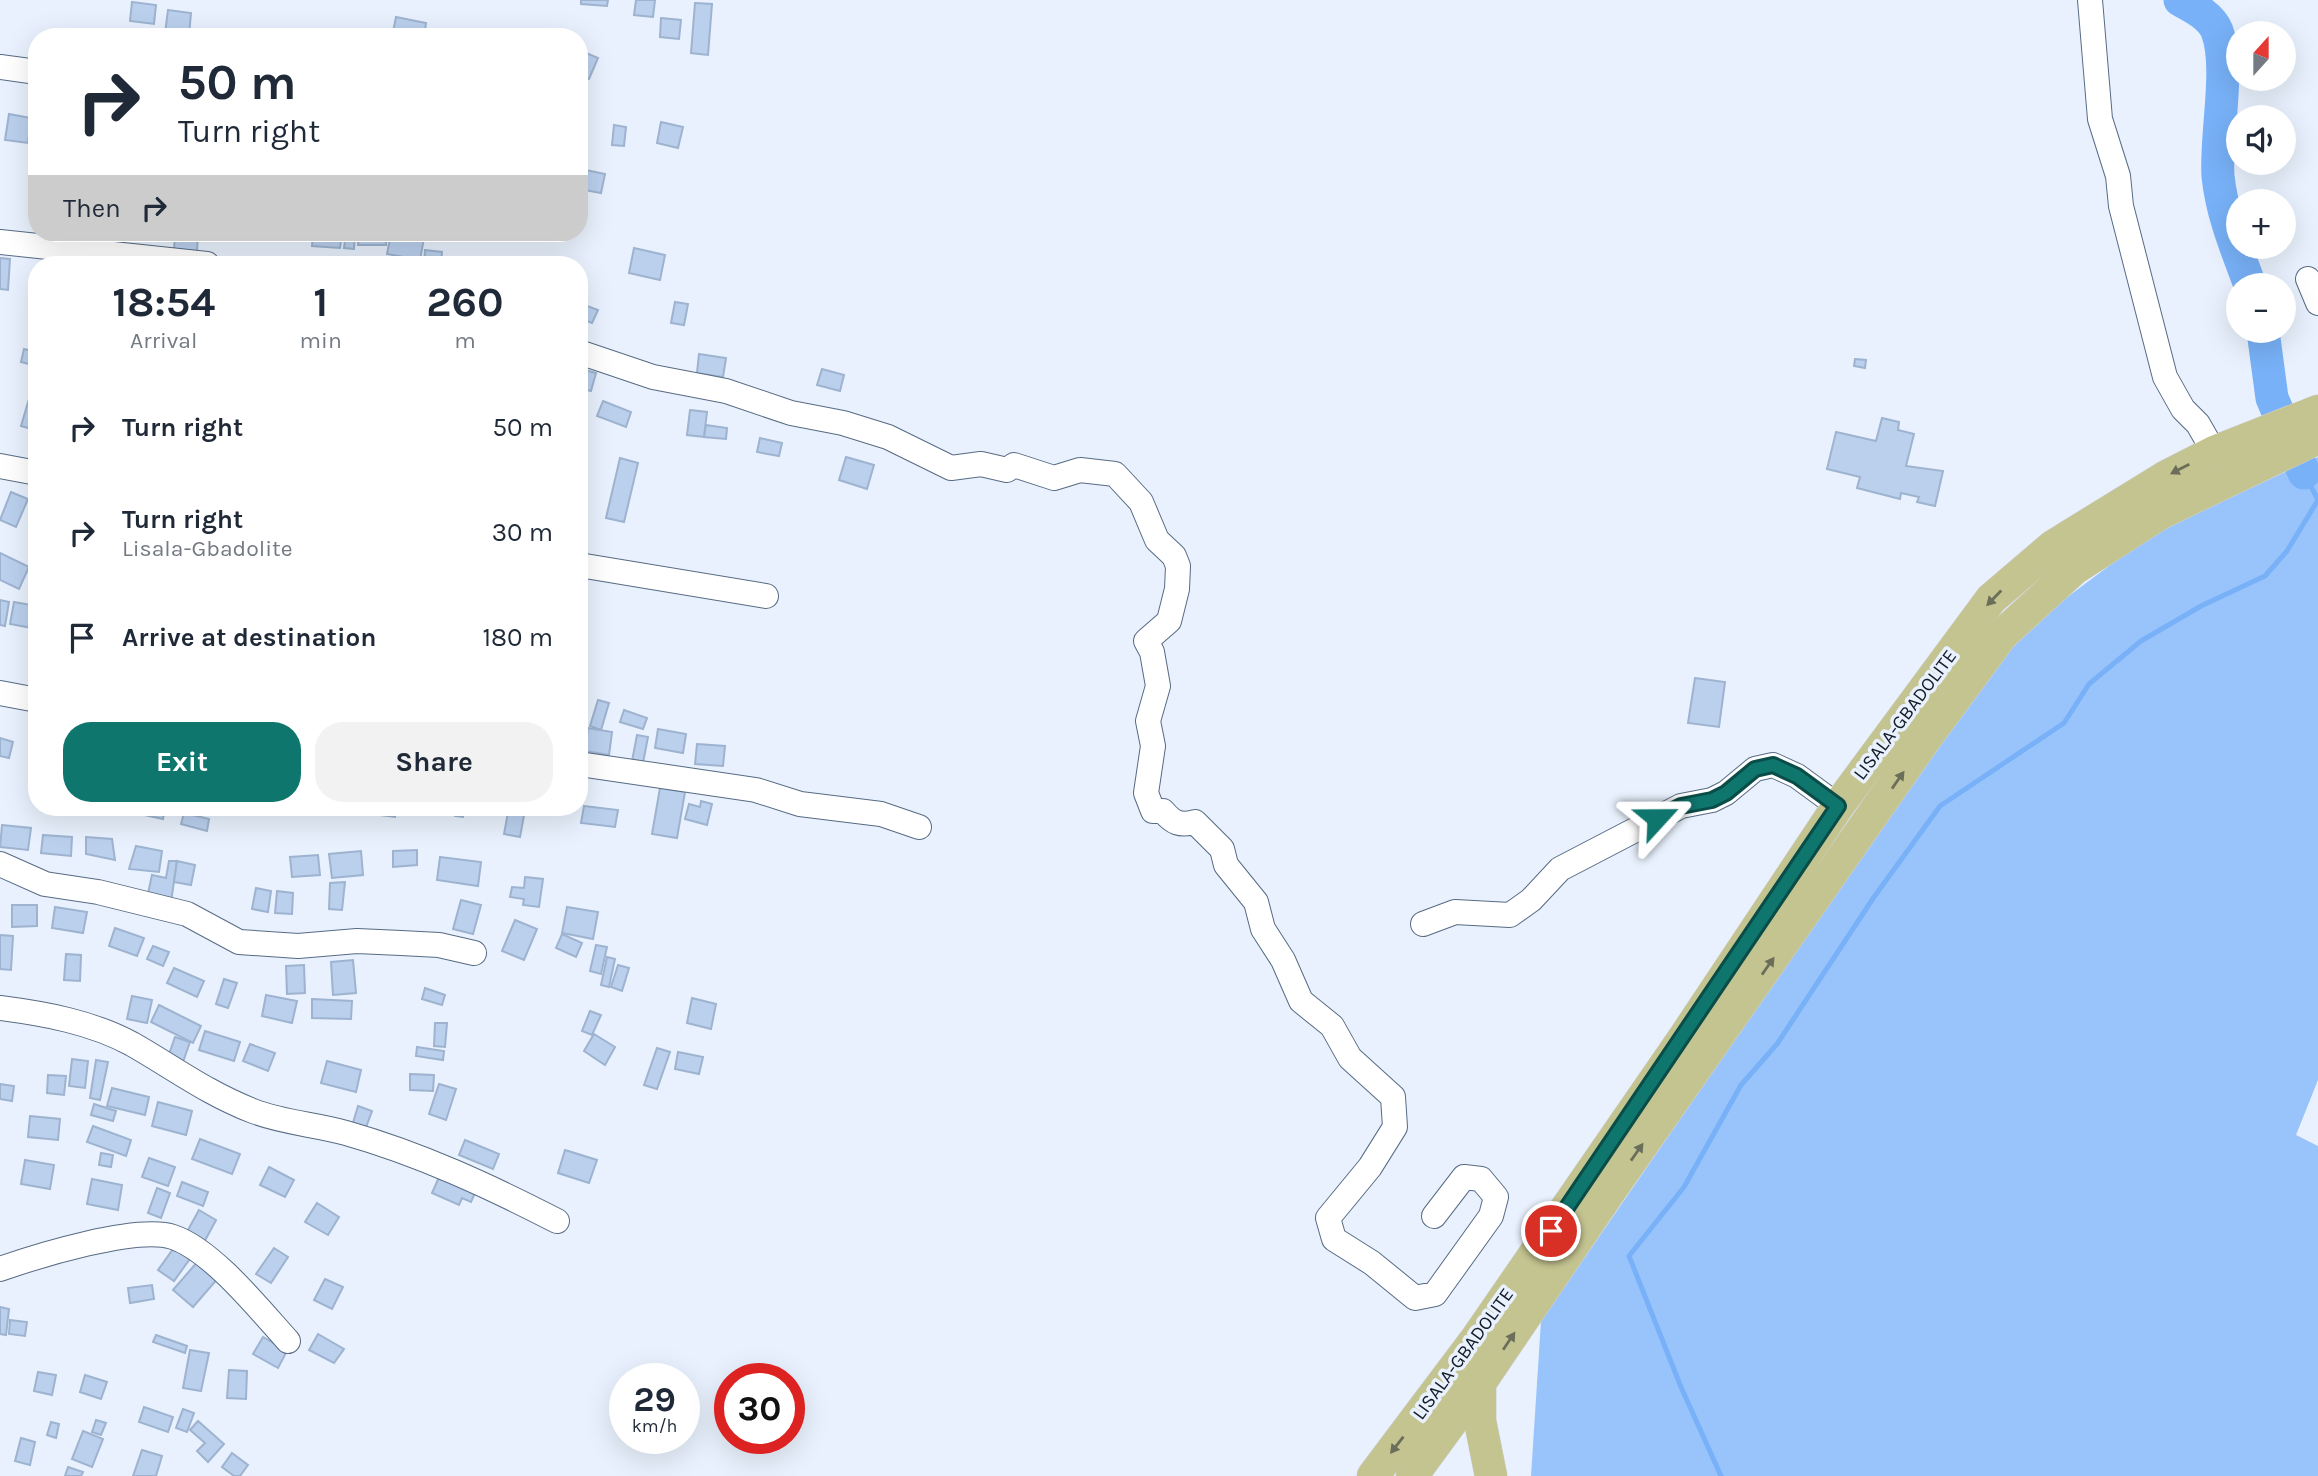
<!DOCTYPE html>
<html lang="en">
<head>
<meta charset="utf-8">
<style>
  body { margin:0; font-family:Karla,sans-serif; background:#f2f2f3; color:#1f2937; height:100vh; display:flex; flex-direction:column; font-size:26px; white-space:nowrap }
  * { box-sizing:border-box; margin:0 }
  p { font-size:23px; color:#747a83 }
  .icon { flex:none; width:38px; height:38px; fill:none; stroke:currentColor; stroke-width:2; stroke-linecap:round; stroke-linejoin:round }
  .map { position:relative; flex:1; overflow:hidden }
  .sheet { position:absolute; left:28px; top:256px; width:560px; height:560px; display:flex; flex-direction:column; background:#fff; border-radius:28px; box-shadow:0 7px 28px #0002 }
  .sheet>* { flex:none }
  .hud { position:absolute; left:28px; top:28px; width:560px; height:214px; border-radius:28px; box-shadow:0 7px 28px #0002; background:#fff; color:#1f2937; overflow:hidden }
  .needle { width:46px; rotate:21deg }
  .buttons { position:absolute; left:2226px; top:21px; display:grid; gap:14px }
  .buttons a { display:grid; place-items:center; width:70px; height:70px; border-radius:50%; background:#fff; box-shadow:0 7px 28px #0002; font-size:35px }
  .speed { position:absolute; left:609px; top:1363px; display:flex; gap:14px; font-size:35px; font-weight:700; text-align:center }
  .speed>* { display:grid; place-content:center; width:91px; height:91px; border-radius:50%; background:#fff; box-shadow:0 7px 28px #0002; line-height:1 }
  .speed small { font-size:18px; font-weight:400 }
  .speed .limit { border:10px solid #d22; background:#fff; color:#111 }
  .pin { position:absolute; display:grid; place-items:center; width:60px; height:60px; color:#fff; margin:-30px; border:4px solid #fff; border-radius:50%; box-shadow:0 2px 7px #0007 }
  .me { position:absolute; width:77px; margin:-38px; rotate:66deg; stroke-linejoin:round; filter:drop-shadow(0 0 5px #0008) }
  .turn { display:flex; align-items:center; gap:24px; height:147px; padding:0 35px; font-size:32px }
  .turn .icon { width:91px; height:91px; stroke-width:2.5 }
  .turn b { display:block; font-size:49px; line-height:60px }
  .then { display:flex; align-items:center; height:66px; padding:0 35px; background:#0003; gap:14px; font-size:26px }
  .eta { display:flex; justify-content:space-evenly; align-items:center; height:119px; text-align:center }
  .eta b { font-size:42px; font-weight:700; line-height:49px }
  .primary-button { display:flex; gap:14px; margin-top:auto; padding:14px 35px }
  .primary-button a { flex:1; height:80px; border-radius:28px; background:#0f766e; color:#fff; font-size:28px; font-weight:700; line-height:80px; text-align:center }
  .primary-button a+a { background:#f2f2f3; color:#1f2937 }
  ul { padding:0; list-style:none }
  li { display:flex; align-items:center; gap:21px; height:105px; padding:0 35px }
  li div { flex:1 }
  li b { display:block; font-size:26px }
  li em { font-style:normal }
  .map>svg:first-child { display:block }
  .green { fill:#99c4fb }
  .lines { fill:none; stroke-linecap:round; stroke-linejoin:round }
  .stream { stroke:#78b1f7; stroke-width:5 }
  .river { stroke:#78b1f7; stroke-width:33 }
  .building { fill:#bad0ed; stroke:#9db3cf; stroke-width:2 }
  .minor-casing { stroke:#576b84; stroke-width:26 }
  .major-casing { stroke:#d0d1d3; stroke-width:33 }
  .minor { stroke:#fff; stroke-width:24 }
  .major { stroke:#c4c491; stroke-width:32 }
  .oneway { fill:#6b6f5a }
  .route-casing { stroke:#0a4d48; stroke-width:18 }
  .route { stroke:#0f766e; stroke-width:12 }
  .labels { text-anchor:middle; dominant-baseline:central; stroke-width:7; stroke-linejoin:round; paint-order:stroke }
  .street-label { font-size:19px; fill:#121a24; stroke:#e8f1fd }
</style>
</head>
<body>
<div class="map">
<svg width="2318" height="1476" viewBox="0 0 2318 1476">
  <rect width="100%" height="100%" fill="#e8f1fd"/>
  <!-- green -->
  <path class="green" d="M2318,457V1080L2296,1135L2318,1146V1476H1531L1541,1321L2010,640L2153,533Z"/>
  <g class="lines">
    <!-- stream -->
    <path class="stream" d="M1721,1476L1681,1387L1629,1256L1684,1187L1741,1085L1777,1044L1874,897L1940,806L2064,723L2089,684L2141,641L2201,606L2265,576L2287,551L2318,500L2304,473"/>
    <!-- river -->
    <g class="river">
      <path d="M2180,0C2193,7 2211,16 2217,31C2231,67 2215,136 2218,176C2222,215 2237,250 2250,285"/>
      <path d="M2263,331L2272,398L2304,473"/>
    </g>
  </g>
  <!-- building -->
  <g class="building">
    <path d="M581,0H608L607,6L581,4Z"/>
    <path d="M636,0H655L653,17L634,15Z"/>
    <path d="M132,2L156,5L154,24L130,21Z"/>
    <path d="M695,3L712,4L708,55L691,53Z"/>
    <path d="M168,10L191,13L189,35L165,33Z"/>
    <path d="M396,17L426,23L424,37H392Z"/>
    <path d="M661,18L681,20L679,39L660,37Z"/>
    <path d="M53,30L70,35L69,37H51Z"/>
    <path d="M579,50L598,58L589,79L579,75Z"/>
    <path d="M9,114L31,118L28,143L5,140Z"/>
    <path d="M34,118H37V144L32,143Z"/>
    <path d="M661,122L683,127L678,148L657,143Z"/>
    <path d="M614,125L626,127L624,146L612,145Z"/>
    <path d="M581,169L605,174L601,193L579,189Z"/>
    <path d="M175,233H198L197,252L174,251Z"/>
    <path d="M313,233H342L340,248L312,246Z"/>
    <path d="M346,233H355L354,249L344,248Z"/>
    <path d="M359,233H386V245H358Z"/>
    <path d="M391,233L424,238L420,260L387,254Z"/>
    <path d="M634,248L665,255L660,280L629,273Z"/>
    <path d="M425,250L442,252L441,264H424Z"/>
    <path d="M0,258L10,259L8,290L0,289Z"/>
    <path d="M675,302L688,304L684,325L671,323Z"/>
    <path d="M579,303L598,310L592,323L579,318Z"/>
    <path d="M24,349L37,352V366L21,362Z"/>
    <path d="M699,354L726,358L723,377L697,373Z"/>
    <path d="M1855,359L1866,360L1865,368L1854,366Z"/>
    <path d="M822,369L844,375L840,391L817,385Z"/>
    <path d="M585,370L596,373L591,391L580,388Z"/>
    <path d="M29,399L37,401L35,430L21,426Z"/>
    <path d="M603,401L631,412L626,427L597,416Z"/>
    <path d="M690,410L707,412L704,437L687,435Z"/>
    <path d="M1882,418L1899,422L1898,430L1914,434L1906,466L1943,471L1935,506L1917,502L1919,497L1901,493L1900,499L1857,488L1860,477L1827,469L1836,432L1876,441Z"/>
    <path d="M706,425L727,428L726,439L704,437Z"/>
    <path d="M760,438L782,443L779,456L757,452Z"/>
    <path d="M846,457L874,465L867,489L839,480Z"/>
    <path d="M620,458L638,463L624,522L606,518Z"/>
    <path d="M11,492L28,499L16,527L0,520Z"/>
    <path d="M0,553L29,567L19,589L0,580Z"/>
    <path d="M0,600L9,602L5,626L0,625Z"/>
    <path d="M14,602L37,606V629L10,624Z"/>
    <path d="M1695,678L1725,682L1719,727L1688,723Z"/>
    <path d="M598,700L609,703L601,730L590,726Z"/>
    <path d="M624,710L647,718L643,729L620,722Z"/>
    <path d="M588,728L612,732L609,755L585,751Z"/>
    <path d="M658,729L686,734L683,753L655,748Z"/>
    <path d="M637,735L648,737L643,763L632,761Z"/>
    <path d="M0,738L13,742L9,758L0,756Z"/>
    <path d="M36,744H37V784L29,782Z"/>
    <path d="M697,744L725,746L723,766L695,764Z"/>
    <path d="M660,788L685,792L677,838L652,834Z"/>
    <path d="M701,801L712,804L707,825L685,819L689,804L700,807Z"/>
    <path d="M584,806L618,810L615,827L581,823Z"/>
    <path d="M136,807H165L163,819L135,813Z"/>
    <path d="M380,807H396L395,817L379,815Z"/>
    <path d="M456,807H465L463,817L455,816Z"/>
    <path d="M509,807L525,810L520,837L504,834Z"/>
    <path d="M184,813L209,819L207,831L181,824Z"/>
    <path d="M2,825L31,828L28,850L0,847Z"/>
    <path d="M43,835L72,837L71,856L41,853Z"/>
    <path d="M86,837L112,839L115,860L86,854Z"/>
    <path d="M136,846L162,851L159,872L129,869Z"/>
    <path d="M417,850V865L393,867V851Z"/>
    <path d="M361,851L363,875L332,878L329,854Z"/>
    <path d="M318,855L320,875L292,877L290,857Z"/>
    <path d="M440,857L481,862L478,886L437,880Z"/>
    <path d="M169,861H177L171,902L147,898L152,875L166,878Z"/>
    <path d="M177,861L195,865L191,885L174,882Z"/>
    <path d="M525,877L543,879L539,907L523,905L524,899L510,897L512,887L524,888Z"/>
    <path d="M345,882L342,910L329,909L330,883Z"/>
    <path d="M256,888L271,891L268,912L252,909Z"/>
    <path d="M277,891L293,893L292,914L275,913Z"/>
    <path d="M461,900L481,905L473,934L453,929Z"/>
    <path d="M12,905H37V926L12,927Z"/>
    <path d="M55,907L87,912L83,933L52,928Z"/>
    <path d="M567,907L598,912L593,939L562,933Z"/>
    <path d="M515,920L537,929L524,960L502,951Z"/>
    <path d="M115,928L144,938L137,956L109,946Z"/>
    <path d="M562,934L582,943L576,957L556,948Z"/>
    <path d="M0,935L13,936L11,970L0,969Z"/>
    <path d="M596,945L607,947L601,974L590,971Z"/>
    <path d="M153,946L169,952L163,966L147,959Z"/>
    <path d="M66,954L81,955L80,981L64,980Z"/>
    <path d="M607,957L615,959L609,987L601,985Z"/>
    <path d="M353,960L356,993L333,995L331,962Z"/>
    <path d="M304,965L305,993L287,994L286,966Z"/>
    <path d="M618,965L629,968L622,991L611,987Z"/>
    <path d="M174,968L204,981L197,997L167,983Z"/>
    <path d="M224,979L237,983L228,1008L216,1004Z"/>
    <path d="M425,988L445,995L442,1005L422,999Z"/>
    <path d="M266,995L297,1001L292,1023L262,1016Z"/>
    <path d="M132,996L152,1000L147,1023L127,1019Z"/>
    <path d="M692,998L716,1004L711,1029L687,1023Z"/>
    <path d="M312,999L352,1001L351,1019L312,1018Z"/>
    <path d="M159,1005L201,1026L193,1043L151,1022Z"/>
    <path d="M590,1011L601,1015L592,1035L582,1031Z"/>
    <path d="M435,1023H447L445,1047L434,1046Z"/>
    <path d="M205,1031L240,1042L234,1061L199,1050Z"/>
    <path d="M594,1034L615,1047L605,1065L584,1051Z"/>
    <path d="M175,1037L190,1042L183,1062L168,1057Z"/>
    <path d="M250,1044L275,1053L268,1071L243,1061Z"/>
    <path d="M417,1047L444,1051L443,1060L416,1056Z"/>
    <path d="M657,1048L670,1052L657,1089L644,1085Z"/>
    <path d="M678,1052L703,1057L699,1074L675,1069Z"/>
    <path d="M72,1059L88,1061L85,1088L69,1086Z"/>
    <path d="M96,1060L108,1062L100,1100L90,1098Z"/>
    <path d="M327,1061L361,1070L356,1092L321,1083Z"/>
    <path d="M410,1074L434,1075L433,1091L410,1090Z"/>
    <path d="M48,1075L66,1076L64,1095L47,1093Z"/>
    <path d="M0,1084L14,1086L12,1101L0,1099Z"/>
    <path d="M439,1084L456,1089L446,1120L429,1114Z"/>
    <path d="M112,1088L149,1097L145,1115L107,1106Z"/>
    <path d="M158,1102L192,1111L186,1135L152,1126Z"/>
    <path d="M94,1104L116,1111L113,1121L91,1115Z"/>
    <path d="M358,1106L372,1111L365,1130L352,1126Z"/>
    <path d="M30,1116L60,1119L58,1140L28,1137Z"/>
    <path d="M93,1126L131,1140L126,1156L87,1142Z"/>
    <path d="M200,1139L240,1154L232,1174L192,1159Z"/>
    <path d="M465,1140L499,1154L493,1169L459,1155Z"/>
    <path d="M565,1150L597,1160L589,1183L558,1173Z"/>
    <path d="M101,1153L113,1155L111,1167L99,1165Z"/>
    <path d="M149,1158L175,1167L168,1186L142,1177Z"/>
    <path d="M25,1160L54,1165L50,1189L21,1184Z"/>
    <path d="M269,1167L294,1180L285,1197L260,1185Z"/>
    <path d="M439,1177L475,1193L471,1202L462,1198L459,1205L432,1193Z"/>
    <path d="M92,1179L122,1185L118,1210L87,1204Z"/>
    <path d="M182,1182L208,1192L203,1206L177,1196Z"/>
    <path d="M157,1188L170,1193L161,1218L148,1213Z"/>
    <path d="M317,1203L339,1217L328,1235L305,1222Z"/>
    <path d="M199,1210L216,1220L201,1248L183,1239Z"/>
    <path d="M176,1245L192,1256L174,1281L158,1270Z"/>
    <path d="M274,1248L288,1257L271,1283L256,1274Z"/>
    <path d="M199,1260L219,1277L193,1307L173,1290Z"/>
    <path d="M325,1279L343,1287L332,1309L314,1300Z"/>
    <path d="M152,1285L154,1299L130,1303L128,1288Z"/>
    <path d="M0,1307L9,1309L6,1335L0,1334Z"/>
    <path d="M10,1320L27,1322L25,1336L9,1334Z"/>
    <path d="M318,1334L344,1349L334,1363L309,1350Z"/>
    <path d="M156,1335L187,1346L185,1353L153,1342Z"/>
    <path d="M263,1337L287,1351L278,1368L253,1354Z"/>
    <path d="M190,1350L209,1353L201,1391L183,1388Z"/>
    <path d="M229,1370L247,1371L246,1399L227,1398Z"/>
    <path d="M38,1372L56,1375L52,1395L34,1391Z"/>
    <path d="M85,1375L107,1382L101,1399L80,1392Z"/>
    <path d="M144,1407L173,1417L168,1432L139,1422Z"/>
    <path d="M183,1409L194,1413L187,1432L176,1428Z"/>
    <path d="M96,1420L106,1423L101,1435L92,1432Z"/>
    <path d="M198,1421L224,1444L208,1462L197,1451L205,1443L190,1430Z"/>
    <path d="M51,1422L59,1424L56,1438L47,1435Z"/>
    <path d="M83,1431L103,1439L92,1467L72,1459Z"/>
    <path d="M21,1438L35,1442L30,1465L15,1461Z"/>
    <path d="M142,1450L162,1456L156,1476H133Z"/>
    <path d="M232,1453L248,1465L240,1476H234L222,1467Z"/>
    <path d="M68,1467L83,1472L81,1476H65Z"/>
  </g>
  <g class="lines">
    <!-- minor casing -->
    <g class="minor-casing">
      <g id="minor">
        <path d="M2090,0L2100,119L2118,176L2121,206L2165,377L2183,409L2198,424L2214,452"/>
        <path d="M0,67L37,72"/>
        <path d="M0,242L207,264"/>
        <path d="M2308,279L2318,303"/>
        <path d="M579,352L653,377L726,391L791,413L843,423L888,437L951,468L981,464L1007,470L1014,465L1054,478L1080,470L1115,474L1141,502L1157,540L1174,556L1178,566L1177,589L1169,621L1146,641L1152,652L1158,686L1148,721L1153,746L1146,793L1153,811H1163C1173,823 1180,826 1195,822L1222,849L1226,865L1256,902L1263,929L1283,960L1301,1001L1332,1026L1350,1058L1393,1097L1395,1127L1370,1167L1328,1218L1334,1239L1372,1263L1415,1298L1435,1294L1491,1216L1496,1197L1481,1179L1464,1177L1434,1216"/>
        <path d="M0,466L37,473"/>
        <path d="M579,565L766,596"/>
        <path d="M0,693L37,700"/>
        <path d="M579,764L756,790L800,804L881,814L919,827"/>
        <path d="M0,864L45,884L98,892L187,914L239,942L298,946L357,941L401,943L439,945L474,953"/>
        <path d="M1423,924L1455,912L1510,915L1531,900L1560,869L1681,806L1712,800L1726,793L1755,769L1773,765L1797,776L1838,806"/>
        <path d="M0,1008C46,1014 91,1022 132,1044C174,1068 207,1093 253,1111C284,1123 314,1124 346,1133C420,1154 489,1186 557,1221"/>
        <path d="M0,1269C37,1256 137,1225 173,1237C212,1250 260,1310 288,1341"/>
      </g>
    </g>
    <!-- major casing -->
    <g class="major-casing">
      <g id="major">
        <path d="M1480,1383V1421L1491,1476"/>
        <path d="M1373,1476L1476,1339L1685,1036L1838,806L1991,599L2053,546L2165,477L2214,452L2318,411"/>
        <path d="M1412,1476L1480,1383L1608,1194L1926,738L2002,635L2074,569L2161,513L2318,438"/>
      </g>
    </g>
    <!-- minor -->
    <use href="#minor" class="minor"/>
    <!-- major -->
    <use href="#major" class="major"/>
  </g>
  <!-- one-way arrows -->
  <defs><path id="oneway-solid" d="M-6-.8H1V-3.2L6.5 0L1 3.2V.8H-6Z" transform="scale(1.75)"/></defs>
  <g class="oneway">
    <use href="#oneway-solid" transform="translate(2180 469) rotate(153)"/>
    <use href="#oneway-solid" transform="translate(1994 598) rotate(134)"/>
    <use href="#oneway-solid" transform="translate(1898 780) rotate(-55)"/>
    <use href="#oneway-solid" transform="translate(1768 966) rotate(-55)"/>
    <use href="#oneway-solid" transform="translate(1637 1152) rotate(-55)"/>
    <use href="#oneway-solid" transform="translate(1509 1341) rotate(-56)"/>
    <use href="#oneway-solid" transform="translate(1397 1445) rotate(128)"/>
  </g>
  <g class="lines">
    <!-- route casing -->
    <g class="route-casing">
      <path id="route" d="M1551,1231L1838,806L1797,776L1773,765L1755,769L1726,793L1712,800L1681,806L1657,818"/>
    </g>
    <!-- route -->
    <use href="#route" class="route"/>
  </g>
  <g class="labels">
    <!-- street labels -->
    <g class="street-label">
      <text transform="translate(1905 715) rotate(-53)">LISALA-GBADOLITE</text>
      <text transform="translate(1463 1354) rotate(-54)">LISALA-GBADOLITE</text>
    </g>
  </g>
</svg>
<div class="buttons">
<a><svg class="needle" viewBox="-14 -14 28 28"><path d="M0-13l5 13h-10z" fill="#e53935"/><path d="M0 13l5-13h-10z" fill="#747a83"/></svg></a>
<a><svg class="icon" aria-label="sound" viewBox="0 0 24 24"><path d="M4 9h4l5-4v14l-5-4H4zM17 9q2 3 0 6"/></svg></a>
<a>+</a>
<a>−</a>
</div>
<div class="speed"><div>29<small>km/h</small></div><div class="limit">30</div></div>
<div class="pin" style="left:1551px;top:1231px;background:#d93025"><svg class="icon" aria-label="arrive" viewBox="0 0 24 24"><path d="M6 21V4h12l-3 4 3 4H6"/></svg></div>
<svg class="me" style="left:1657px;top:818px" viewBox="-20 -20 40 40"><path d="M0-17L14 15 0 8-14 15z" fill="#0f766e" stroke="#fff" stroke-width="4"/></svg>
<div class="hud">
<div class="turn"><svg class="icon" aria-label="right" viewBox="0 0 24 24"><path d="M7 20v-9h11M14 6l5 5-5 5"/></svg><div><b>50 m</b>Turn right</div></div>
<div class="then">Then<svg class="icon" aria-label="right" viewBox="0 0 24 24"><path d="M7 20v-9h11M14 6l5 5-5 5"/></svg></div>
</div>
<section class="sheet">
<div class="eta">
<div><b>18:54</b><p>Arrival</p></div>
<div><b>1</b><p>min</p></div>
<div><b>260</b><p>m</p></div>
</div>
<ul>
<li><svg class="icon" aria-label="right" viewBox="0 0 24 24"><path d="M7 20v-9h11M14 6l5 5-5 5"/></svg><div><b>Turn right</b></div><em>50 m</em></li>
<li><svg class="icon" aria-label="right" viewBox="0 0 24 24"><path d="M7 20v-9h11M14 6l5 5-5 5"/></svg><div><b>Turn right</b><p>Lisala-Gbadolite</p></div><em>30 m</em></li>
<li><svg class="icon" aria-label="arrive" viewBox="0 0 24 24"><path d="M6 21V4h12l-3 4 3 4H6"/></svg><div><b>Arrive at destination</b></div><em>180 m</em></li>
</ul>
<div class="primary-button"><a>Exit</a><a>Share</a></div>
</section>
</div>
</body>
</html>
